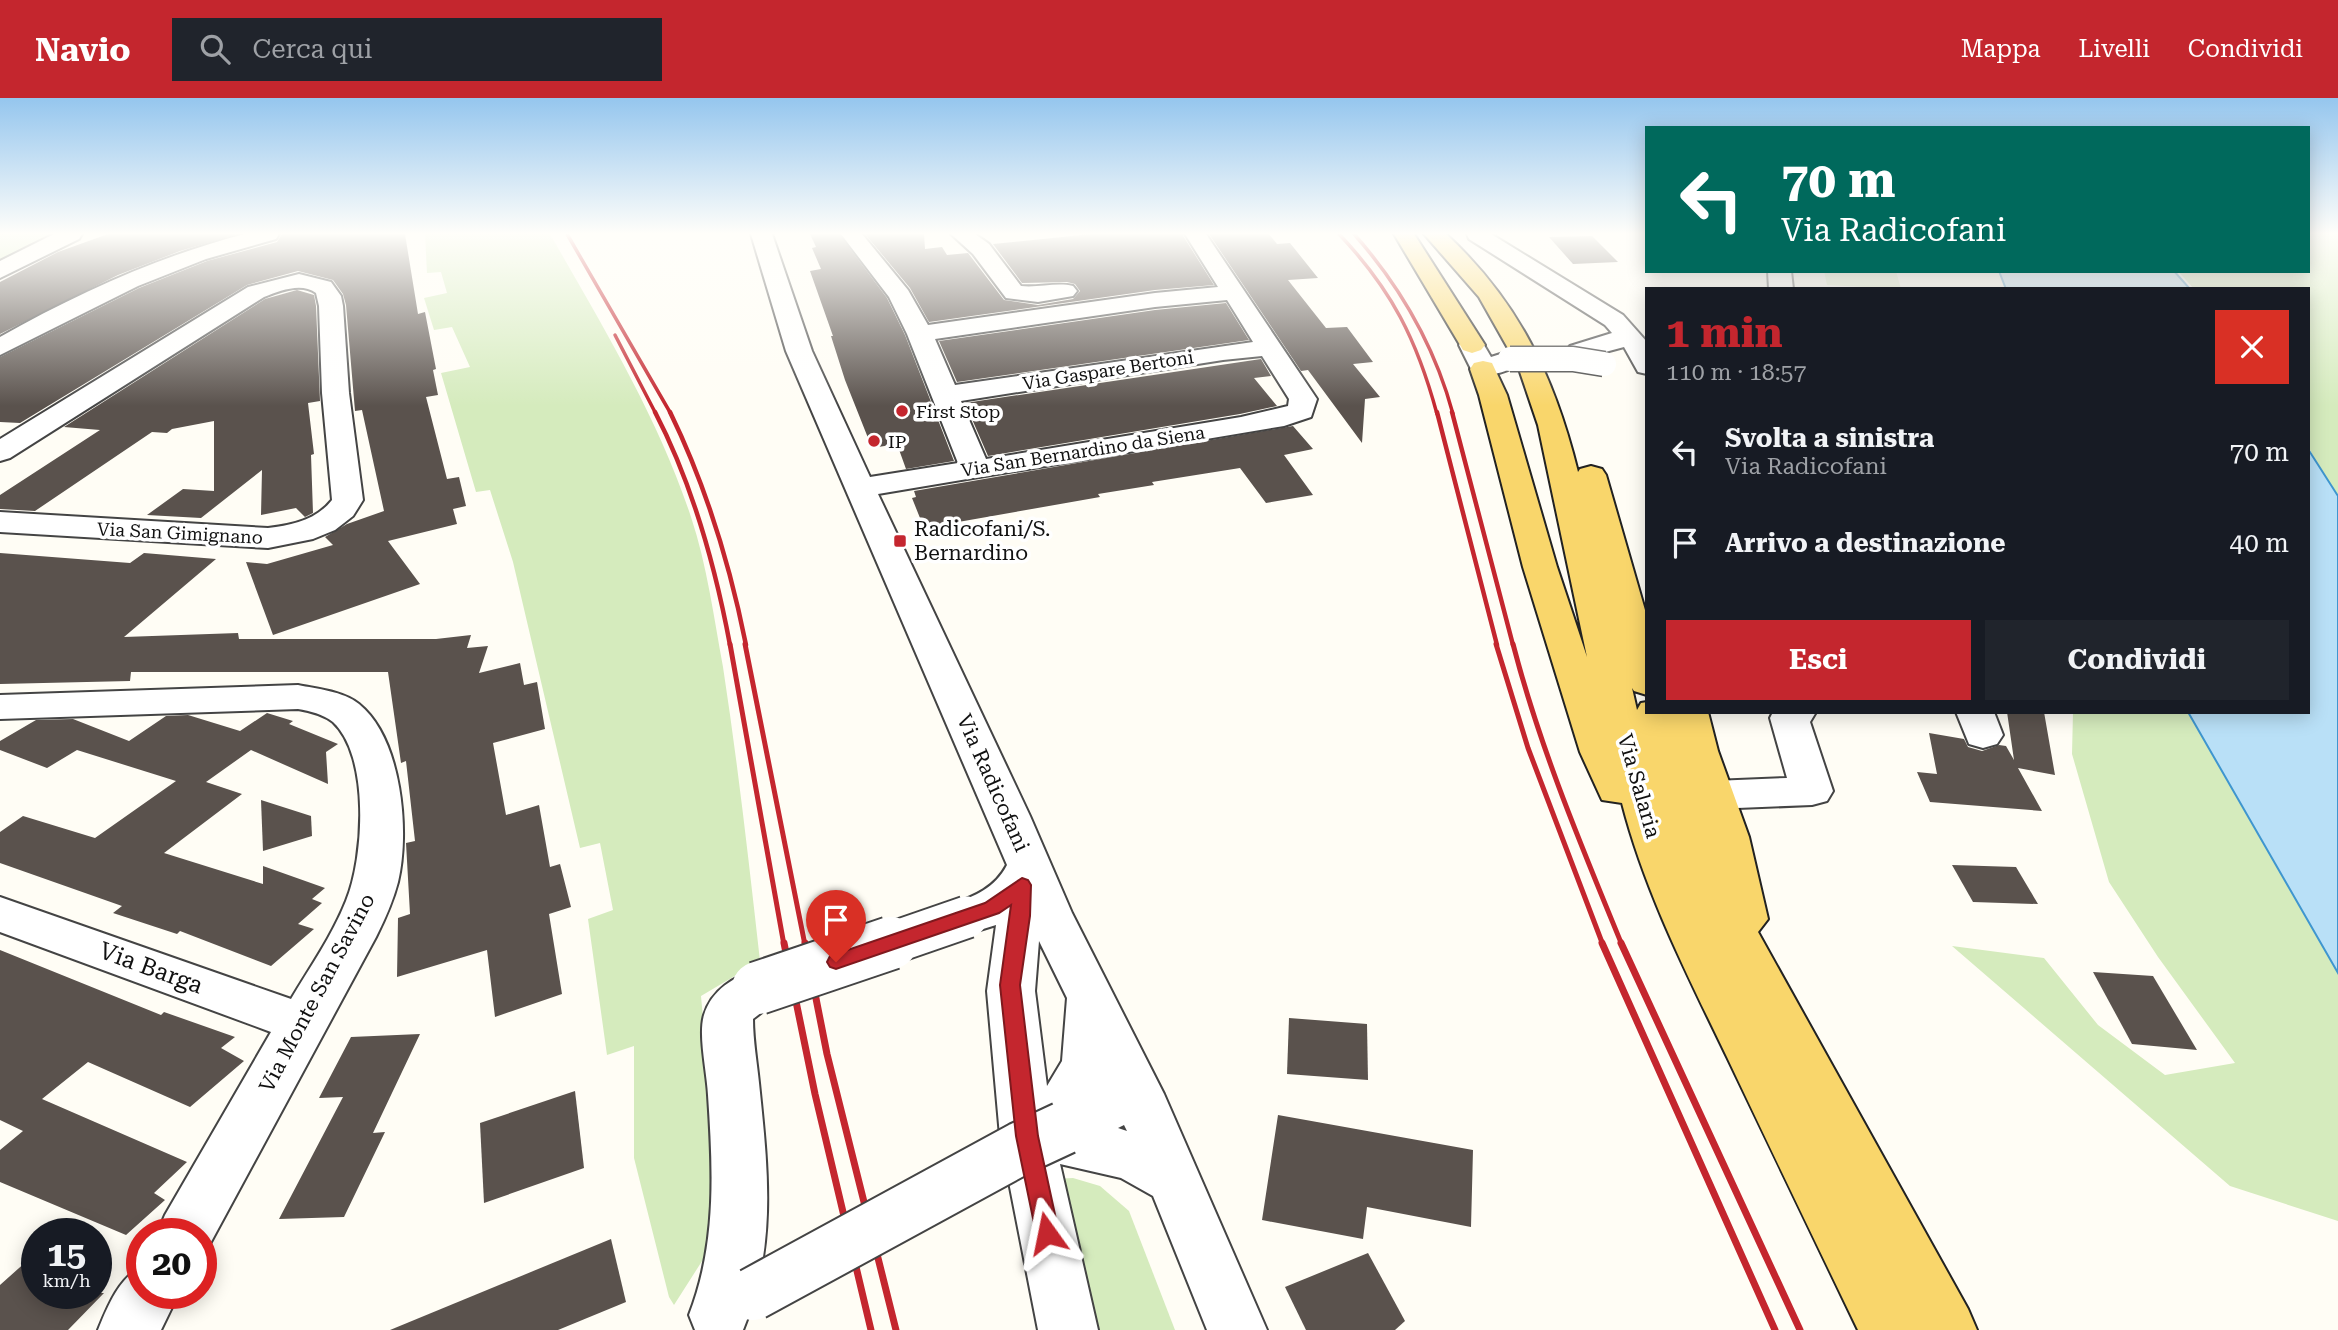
<!DOCTYPE html>
<html lang="it">
<head>
<meta charset="utf-8">
<style>
  body { margin:0; font-family:"Roboto Serif",serif; background:#20242c; color:#f1f3f6; height:100vh; display:flex; flex-direction:column; font-size:26px; white-space:nowrap }
  * { box-sizing:border-box; margin:0 }
  p { font-size:23px; color:#9ea1a6 }
  .icon { flex:none; width:38px; height:38px; fill:none; stroke:currentColor; stroke-width:2; stroke-linecap:round; stroke-linejoin:round }
  .map { position:relative; flex:1; overflow:hidden }
  .panel { position:absolute; left:1645px; top:189px; width:665px; height:427px; display:flex; flex-direction:column; background:#171b24; border-radius:0px; box-shadow:0 4px 18px #0003 }
  .panel>* { flex:none }
  .banner { position:absolute; left:1645px; top:28px; width:665px; height:147px; border-radius:0px; box-shadow:0 4px 18px #0003; background:#00695c; color:#fff; overflow:hidden }
  .speed { position:absolute; left:21px; top:1120px; display:flex; gap:14px; font-size:35px; font-weight:700; text-align:center }
  .speed>* { display:grid; place-content:center; width:91px; height:91px; border-radius:50%; background:#171b24; box-shadow:0 4px 18px #0003; line-height:1 }
  .speed small { font-size:18px; font-weight:400 }
  .speed .limit { border:10px solid #d22; background:#fff; color:#111 }
  .pin { position:absolute; display:grid; place-items:center; width:60px; height:60px; color:#fff; margin:-72px -30px; border-radius:50% 50% 50% 0; rotate:-45deg; box-shadow:0 0 7px #0007 }
  .pin .icon { rotate:45deg }
  .me { position:absolute; width:77px; margin:-38px; rotate:348deg; stroke-linejoin:round; filter:drop-shadow(0 0 5px #0008) }
  .turn { display:flex; align-items:center; gap:24px; height:147px; padding:0 21px; font-size:32px }
  .turn .icon { width:91px; height:91px; stroke-width:2.5 }
  .turn b { display:block; font-size:49px; line-height:60px }
  .round { display:grid; place-items:center; flex:none; width:74px; height:74px; border-radius:0px; background:#20242c }
  .head { display:flex; align-items:center; justify-content:space-between; height:119px; padding:0 21px }
  h1 { font-size:42px; font-weight:700; line-height:52px; color:#c4262e }
  .action { display:flex; gap:14px; margin-top:auto; padding:14px 21px }
  .action a { flex:1; height:80px; border-radius:0px; background:#c4262e; color:#fff; font-size:28px; font-weight:700; line-height:80px; text-align:center }
  .action a+a { background:#20242c; color:#f1f3f6 }
  ul { padding:0; list-style:none }
  li { display:flex; align-items:center; gap:21px; height:91px; padding:0 21px }
  li div { flex:1 }
  li b { display:block; font-size:26px }
  li em { font-style:normal }
  header { display:flex; align-items:center; gap:42px; box-sizing:border-box; height:98px; padding:0 35px; background:#c4262e; color:#fff }
  header strong { font-size:33px }
  nav { display:flex; gap:38px; margin-inline-start:auto; font-size:24px }
  .search { width:490px; height:63px; background:#20242c; display:flex; align-items:center; gap:18px; box-sizing:border-box; padding:0 24px; border-radius:0px; color:#9ea1a6; font-size:26px }
  .map>svg:first-child { display:block }
  .green { fill:#d5ebbd }
  .pitch { fill:#e6f2cf }
  .water { fill:#b9e0f7; stroke:#3f96cf; stroke-width:2 }
  .building { fill:#5a524d }
  .lines { fill:none; stroke-linecap:round; stroke-linejoin:round }
  .minor-casing { stroke:#444; stroke-width:4 }
  .major-casing { stroke:#222; stroke-width:4 }
  .minor { fill:#fff; fill-rule:evenodd }
  .major { fill:#f9d66b; fill-rule:evenodd }
  .rail-far3 { stroke:#c4262e; stroke-width:3.5 }
  .rail-far2 { stroke:#c4262e; stroke-width:4.5 }
  .rail-far1 { stroke:#c4262e; stroke-width:5 }
  .rail { stroke:#c4262e; stroke-width:7 }
  .minor-bridge-far2-casing { stroke:#444; stroke-width:27; stroke-linecap:butt }
  .minor-bridge-far1-casing { stroke:#444; stroke-width:45; stroke-linecap:butt }
  .minor-bridge-casing { stroke:#444; stroke-width:56; stroke-linecap:butt }
  .minor-bridge-far2 { stroke:#fff; stroke-width:24 }
  .minor-bridge-far1 { stroke:#fff; stroke-width:41 }
  .minor-bridge { stroke:#fff; stroke-width:52 }
  .route { fill:#c4262e; stroke:#7f191e; stroke-width:2 }
  .poi-dot { fill:#c4262e; stroke:#fff; stroke-width:2.5 }
  .labels { text-anchor:middle; dominant-baseline:central; stroke-width:7; stroke-linejoin:round; paint-order:stroke }
  .far-street-label { font-size:18px; fill:#111; stroke:#fff }
  .far-poi-label { font-size:18px; fill:#111; stroke:#fff; text-anchor:start }
  .poi-label { font-size:21px; fill:#111; stroke:#fff; text-anchor:start }
  .street-label { font-size:21px; fill:#111; stroke:#fff }
  .near-street-label { font-size:24px; fill:#111; stroke:#fff }
</style>
</head>
<body>
<header>
<strong>Navio</strong>
<div class="search"><svg class="icon" aria-label="search" viewBox="0 0 24 24"><circle cx="10" cy="10" r="6"/><path d="M15 15l6 6"/></svg>Cerca qui</div>
<nav><a>Mappa</a><a>Livelli</a><a>Condividi</a></nav>
</header>
<div class="map">
<svg width="2338" height="1232" viewBox="0 0 2338 1232">
  <rect width="100%" height="100%" fill="#fffdf5"/>
  <!-- green -->
  <g class="green">
    <path d="M0,136H60L0,166Z"/>
    <path d="M425,136H550C602,227 658,319 691,419C707,467 714,520 723,569C738,667 749,765 760,863L701,898L717,1072L711,1149L674,1207L669,1199L634,1060V948L607,957L588,821L613,812L600,745L580,750L513,464L490,392L476,394L441,275L470,269L452,229L434,232L424,200L447,195L441,174L427,175Z"/>
    <path d="M2308,136H2338V397L2326,382L2308,348V191H2194L2178,173H2308Z"/>
    <path d="M2073,614H2188L2338,875V1123L2230,1088L1952,848L2044,860L2098,927L2165,977L2235,965L2158,859L2109,784L2072,656Z"/>
    <path d="M1073,1080L1100,1088L1129,1113L1175,1232H1085L1054,1081Z"/>
  </g>
  <!-- pitch -->
  <path class="pitch" d="M1824,173H1896L1901,191L1827,187Z"/>
  <!-- water -->
  <g class="water">
    <path d="M1999,173H2174L2190,191H2006Z"/>
    <path d="M2308,351L2338,398V875L2188,614H2308Z"/>
  </g>
  <!-- building -->
  <g class="building">
    <path d="M108,136H237L180,153L118,177L0,236V184L58,154Z"/>
    <path d="M282,136H405L418,216L425,214L436,271L433,272L438,297L426,299L447,381L459,379L466,408L453,411L457,426L388,443L420,486L273,537L246,464L267,466L333,447L325,439L347,426L384,413L362,312L355,313L346,207L343,196L333,182L298,173L247,187L20,325L0,324V259L139,190L207,163L277,144Z"/>
    <path d="M810,136H839L887,200L905,237L954,363L906,371L897,346L872,350L845,282L831,238H833L810,173L821,171L812,150L816,149Z"/>
    <path d="M865,136H924L925,151L942,149L947,157L968,155L1004,202L1038,207L1073,201L1080,193L1075,186L1067,184L1022,185L993,146L1091,136H1182L1214,187L1155,192L929,224L910,190Z"/>
    <path d="M1209,136H1269L1277,146L1290,145L1318,180L1288,182L1326,230L1347,229L1373,264L1353,266L1380,299L1365,301L1362,345L1308,272L1301,273Z"/>
    <path d="M1592,138L1618,164L1573,166L1549,139Z"/>
    <path d="M297,192L314,197L316,208L320,303L308,305L314,356L311,357L313,415L305,419L296,410L261,417L262,372L201,420L147,417L183,391L214,393V323L172,331L167,335L152,334L35,413L0,411V397L100,332L64,329L265,201Z"/>
    <path d="M1226,205L1249,242L957,284L939,243L1155,212Z"/>
    <path d="M1261,261L1271,278L1254,280L1277,308L1240,316L988,358L965,305Z"/>
    <path d="M1293,328L1313,351L1284,357L1313,397L1266,405L1240,370L1152,384L1154,387L1098,396L1100,399L924,430L912,400L916,399L914,393Z"/>
    <path d="M0,455L130,465L144,455L216,461L124,539L238,535L239,541H436L471,537L467,550L488,548L479,575L520,565L524,587L537,584L545,631L493,645L506,717L539,707L550,769L560,766L571,809L549,816L562,896L495,919L487,852L397,879L398,820L410,816L406,745L415,743L406,663L401,665L388,574H131L130,583L0,586Z"/>
    <path d="M2007,614H2044L2055,677L2018,670L2042,713L1930,704L1917,674L1937,676L1929,635L1964,641L1968,649L1982,653L1999,647L2006,648L2014,662Z"/>
    <path d="M267,615L293,623L289,626L338,646L326,654L328,686L251,652L206,684L242,696L164,755L263,786V768L325,790L312,801L322,805L298,826L314,831L271,868L180,833L177,836L113,815L122,808L0,765V734L23,718L95,740L176,683L77,652L47,670L0,652V643L36,622L73,621L129,643L166,618L188,617L240,633Z"/>
    <path d="M261,702L311,718L312,738L263,753Z"/>
    <path d="M1952,767L2016,769L2038,806L1973,804Z"/>
    <path d="M0,852L161,917L164,914L235,939L221,950L244,963L190,1009L88,964L42,1001L187,1064L154,1095L165,1102L126,1137L0,1084V1052L23,1033L0,1022Z"/>
    <path d="M2093,874L2153,878L2197,952L2132,946Z"/>
    <path d="M1289,920L1367,926L1368,982L1287,976Z"/>
    <path d="M420,936L373,1035L385,1034L344,1119L279,1121L343,999L319,1000L351,939Z"/>
    <path d="M575,993L584,1070L484,1105L480,1025Z"/>
    <path d="M1278,1017L1473,1052L1471,1129L1367,1109L1363,1141L1262,1122Z"/>
    <path d="M611,1141L626,1204L558,1232H390Z"/>
    <path d="M37,1154V1195H104L68,1232H0V1187Z"/>
    <path d="M1368,1155L1405,1223L1395,1232H1306L1285,1189Z"/>
  </g>
  <g class="lines">
    <!-- minor casing -->
    <g class="minor-casing">
      <g id="minor">
        <path d="M54,136H82L79,141L0,180V163Z"/>
        <path d="M245,136H279L276,141L206,161L138,188L0,257V239C78,195 159,158 245,136Z"/>
        <path d="M751,136H772L812,253L870,379L958,365L907,236L889,199L841,136H862L908,192L928,227L1155,195L1218,189L1185,136H1206L1317,301L1311,319L1284,328L878,396L1030,718L1072,815L1164,996L1267,1232H1207L1153,1098L1121,1080L1060,1066L1098,1232H1038L1000,1038L987,893L996,827L967,836L951,831L944,819L951,807C975,798 995,790 1007,767L786,253ZM1227,202L1253,244L955,287L935,241L1155,209ZM1262,258L1289,301L1288,308L1241,319L986,361L961,303L1223,262ZM1039,843L1067,900L1062,963L1047,988L1035,893ZM1124,1027L1127,1033L1118,1030Z"/>
        <path d="M951,136H975L989,146L1021,188C1038,190 1057,184 1073,188L1077,193L1073,198L1038,204L1006,200L973,156Z"/>
        <path d="M1467,136H1491L1623,217L1647,244V276L1638,274L1624,249L1579,261L1570,258L1566,253L1570,248L1612,235L1605,227L1469,141Z"/>
        <path d="M1768,173H1791L1793,191H1769Z"/>
        <path d="M299,176L331,184L341,198L343,208L349,295L363,402L353,418L335,432L313,441L268,450L0,434V414L268,430C293,427 316,422 332,402L322,295L319,208L316,195C301,184 280,193 264,199L10,360L0,363V341L248,189Z"/>
        <path d="M1472,239L1481,242L1491,259L1510,253L1519,255L1523,261C1514,273 1488,280 1474,277L1459,247L1463,242Z"/>
        <path d="M298,587C317,591 343,593 359,606C402,641 410,734 398,784C393,803 385,821 376,839L205,1155L201,1157V1136H157L165,1117L271,934L0,834V799L291,901C310,869 332,838 346,803C364,760 370,658 333,624C323,616 310,613 298,611L0,621V597Z"/>
        <path d="M1773,614H1816L1810,624L1833,693L1827,703L1812,707L1713,711L1698,707L1692,697L1698,687L1713,683L1787,680L1770,620Z"/>
        <path d="M1956,614H1994L2003,637L1997,646L1983,650L1969,646Z"/>
        <path d="M758,871L775,876L782,890L775,904L753,921C753,943 757,964 759,985C768,1072 777,1150 743,1232H695L689,1217C717,1145 713,1072 708,997C707,975 698,937 704,917C712,891 734,879 758,871Z"/>
        <path d="M142,1169V1195H179L161,1232H98C107,1210 119,1179 142,1169Z"/>
      </g>
    </g>
    <!-- major casing -->
    <g class="major-casing">
      <g id="major">
        <path d="M1394,136H1414L1485,247L1481,252L1472,255L1463,252Z"/>
        <path d="M1424,136H1446C1519,204 1554,278 1578,374L1580,371L1591,368L1602,371L1606,377L1647,519V597L1634,593L1632,590L1637,612L1641,605L1647,604V614H1708L1718,653L1749,739L1768,821L1758,834L1968,1211L1977,1232H1858C1814,1141 1770,1050 1727,959C1687,876 1645,794 1622,705L1602,702L1580,654L1523,469L1479,297L1470,271L1474,265L1483,263L1492,265L1507,297L1557,469L1587,559L1538,327L1518,268L1479,199Z"/>
      </g>
    </g>
    <!-- minor -->
    <use href="#minor" class="minor"/>
    <!-- major -->
    <use href="#major" class="major"/>
    <!-- rail-far3 -->
    <g class="rail-far3">
      <path d="M567,136L671,316"/>
      <path d="M1339,136C1392,192 1417,242 1437,316"/>
      <path d="M1354,136C1400,188 1435,249 1453,316"/>
      <path d="M615,237L656,316"/>
    </g>
    <!-- rail-far2 -->
    <g class="rail-far2">
      <path d="M655,314C693,387 715,467 730,547"/>
      <path d="M670,314C706,388 730,467 746,547"/>
      <path d="M1437,314L1497,547"/>
      <path d="M1452,314L1513,547"/>
    </g>
    <!-- rail-far1 -->
    <g class="rail-far1">
      <path d="M730,546L784,847"/>
      <path d="M745,546L805,847"/>
      <path d="M1496,546L1528,650L1603,847"/>
      <path d="M1513,546C1540,650 1581,747 1622,847"/>
    </g>
    <!-- rail -->
    <g class="rail">
      <path d="M784,845L815,996L871,1232"/>
      <path d="M805,845L827,956L896,1232"/>
      <path d="M1602,845L1775,1232"/>
      <path d="M1621,845L1800,1232"/>
    </g>
    <!-- minor-bridge-far2 casing -->
    <g class="minor-bridge-far2-casing">
      <path id="minor-bridge-far2" d="M1510,261H1573L1604,266"/>
    </g>
    <!-- minor-bridge-far1 casing -->
    <g class="minor-bridge-far1-casing">
      <path id="minor-bridge-far1" d="M886,847L967,819"/>
    </g>
    <!-- minor-bridge casing -->
    <g class="minor-bridge-casing">
      <g id="minor-bridge">
        <path d="M758,890L891,845"/>
        <path d="M753,1196L1021,1050L1064,1030"/>
      </g>
    </g>
    <!-- minor-bridge-far2 -->
    <use href="#minor-bridge-far2" class="minor-bridge-far2"/>
    <!-- minor-bridge-far1 -->
    <use href="#minor-bridge-far1" class="minor-bridge-far1"/>
    <!-- minor-bridge -->
    <use href="#minor-bridge" class="minor-bridge"/>
  </g>
  <!-- sky -->
  <linearGradient id="sky" x2="0" y2="1"><stop stop-color="#95c6ee"/><stop offset="0.44" stop-color="#fffefa"/><stop offset="1" stop-color="#fffefa" stop-opacity="0"/></linearGradient>
  <rect width="2338" height="308" fill="url(#sky)"/>
  <!-- route -->
  <path class="route" d="M1022,780L1028,782L1031,787L1030,818L1020,887L1038,1038L1059,1135L1056,1143L1047,1146L1039,1143L1036,1135L1016,1038L1000,887L1011,807L999,815L836,871L830,869L827,864L830,858L985,805Z"/>
  <!-- markers -->
  <g class="poi-dot">
    <circle cx="902" cy="313" r="7"/>
    <circle cx="874" cy="343" r="7"/>
    <rect x="893" y="436" width="14" height="14" rx="3.5"/>
  </g>
  <g class="labels">
    <!-- far-street labels -->
    <g class="far-street-label">
      <text transform="translate(1108 272) rotate(-9)">Via Gaspare Bertoni</text>
      <text transform="translate(1083 353) rotate(-9)">Via San Bernardino da Siena</text>
      <text transform="translate(180 435) rotate(3)">Via San Gimignano</text>
    </g>
    <!-- far-poi labels -->
    <g class="far-poi-label">
      <text x="916" y="313">First Stop</text>
      <text x="888" y="343">IP</text>
    </g>
    <!-- poi labels -->
    <g class="poi-label">
      <text x="914" y="431">Radicofani/S.<tspan x="914" dy="24">Bernardino</tspan></text>
    </g>
    <!-- street labels -->
    <g class="street-label">
      <text transform="translate(993 685) rotate(66)">Via Radicofani</text>
      <text transform="translate(1639 688) rotate(74)">Via Salaria</text>
      <text transform="translate(317 895) rotate(-62)">Via Monte San Savino</text>
    </g>
    <!-- near-street labels -->
    <g class="near-street-label">
      <text transform="translate(151 870) rotate(20)">Via Barga</text>
    </g>
  </g>
</svg>
<div class="speed"><div>15<small>km/h</small></div><div class="limit">20</div></div>
<div class="pin" style="left:836px;top:864px;background:#d93025"><svg class="icon" aria-label="arrive" viewBox="0 0 24 24"><path d="M6 21V4h12l-3 4 3 4H6"/></svg></div>
<svg class="me" style="left:1047px;top:1135px" viewBox="-20 -20 40 40"><path d="M0-17L14 15 0 8-14 15z" fill="#c4262e" stroke="#fff" stroke-width="4"/></svg>
<div class="banner">
<div class="turn"><svg class="icon" aria-label="left" viewBox="0 0 24 24"><path d="M17 20v-9H6M10 6l-5 5 5 5"/></svg><div><b>70 m</b>Via Radicofani</div></div>
</div>
<section class="panel">
<div class="head"><div><h1>1 min</h1><p>110 m · 18:57</p></div><a class="round" style="background:#d93025;color:#fff"><svg class="icon" aria-label="close" viewBox="0 0 24 24"><path d="M6 6l12 12M18 6L6 18"/></svg></a></div>
<ul>
<li><svg class="icon" aria-label="left" viewBox="0 0 24 24"><path d="M17 20v-9H6M10 6l-5 5 5 5"/></svg><div><b>Svolta a sinistra</b><p>Via Radicofani</p></div><em>70 m</em></li>
<li><svg class="icon" aria-label="arrive" viewBox="0 0 24 24"><path d="M6 21V4h12l-3 4 3 4H6"/></svg><div><b>Arrivo a destinazione</b></div><em>40 m</em></li>
</ul>
<div class="action"><a>Esci</a><a>Condividi</a></div>
</section>
</div>
</body>
</html>
